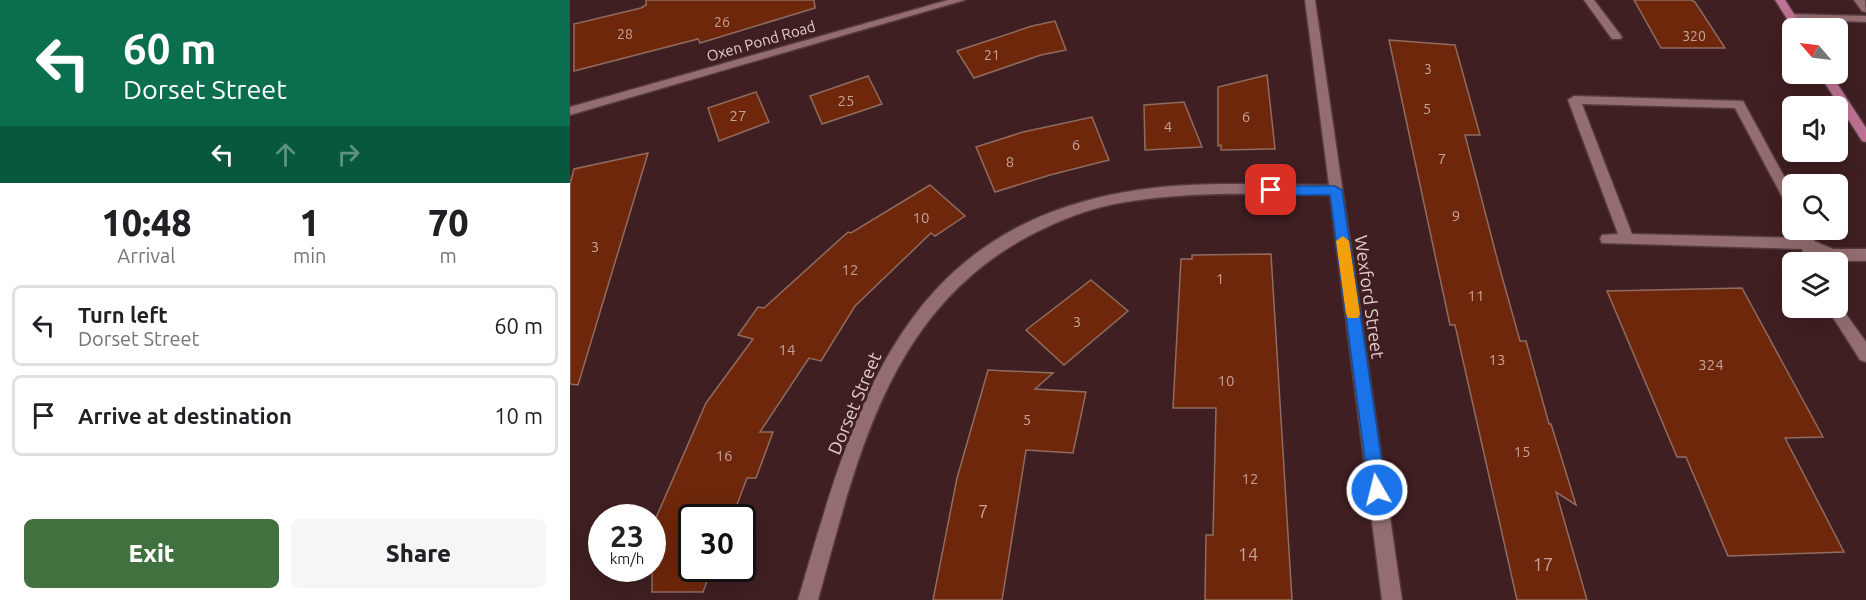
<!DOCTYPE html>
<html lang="en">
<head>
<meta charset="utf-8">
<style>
  body { margin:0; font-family:Ubuntu,sans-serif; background:#f6f6f6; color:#202124; height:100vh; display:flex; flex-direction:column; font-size:22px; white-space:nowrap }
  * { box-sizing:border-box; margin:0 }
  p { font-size:20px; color:#757577 }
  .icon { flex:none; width:33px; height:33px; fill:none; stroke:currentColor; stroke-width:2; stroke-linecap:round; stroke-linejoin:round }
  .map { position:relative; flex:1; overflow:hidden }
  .drawer { display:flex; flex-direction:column; background:#fff; width:570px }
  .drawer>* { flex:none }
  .hud { background:#0b6e4f; color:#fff; overflow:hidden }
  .needle { width:39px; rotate:298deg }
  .tools { position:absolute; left:1212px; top:18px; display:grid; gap:12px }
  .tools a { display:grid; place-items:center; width:66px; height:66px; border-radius:9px; background:#fff; box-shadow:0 6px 24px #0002; font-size:30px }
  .speed { position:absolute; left:18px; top:504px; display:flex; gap:12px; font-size:30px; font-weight:700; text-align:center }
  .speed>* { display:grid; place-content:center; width:78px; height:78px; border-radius:50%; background:#fff; box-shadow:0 6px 24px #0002; line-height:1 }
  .speed small { font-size:15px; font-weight:400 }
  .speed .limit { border:3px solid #111; border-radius:9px; background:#fff; color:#111 }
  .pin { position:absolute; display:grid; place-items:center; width:51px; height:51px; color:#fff; margin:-26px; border-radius:12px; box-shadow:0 3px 9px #0006 }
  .me { position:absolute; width:66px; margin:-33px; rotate:352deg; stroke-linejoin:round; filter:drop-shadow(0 0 4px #0008) }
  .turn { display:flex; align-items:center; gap:21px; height:126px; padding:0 24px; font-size:27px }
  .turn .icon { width:78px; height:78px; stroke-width:2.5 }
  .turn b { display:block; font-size:42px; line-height:51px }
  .lanes { display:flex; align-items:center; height:57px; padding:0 24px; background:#0003; justify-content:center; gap:30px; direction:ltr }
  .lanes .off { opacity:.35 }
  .eta { display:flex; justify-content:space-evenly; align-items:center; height:102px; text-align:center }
  .eta b { font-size:36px; font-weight:800; line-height:42px }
  .cta { display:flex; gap:12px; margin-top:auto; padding:12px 24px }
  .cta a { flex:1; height:69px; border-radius:9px; background:#427140; color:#fff; font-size:24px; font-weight:800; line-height:69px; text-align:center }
  .cta a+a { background:#f6f6f6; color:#202124 }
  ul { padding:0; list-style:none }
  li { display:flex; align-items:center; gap:18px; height:81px; margin:0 12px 9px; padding:0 12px; border:3px solid #e0e0e0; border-radius:9px }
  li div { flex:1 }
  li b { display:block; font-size:22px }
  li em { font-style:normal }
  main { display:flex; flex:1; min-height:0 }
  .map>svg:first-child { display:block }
  .building { fill:#6e270b; stroke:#906c60; stroke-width:1.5 }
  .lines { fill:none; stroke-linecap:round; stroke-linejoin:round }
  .minor-casing { stroke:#553a3e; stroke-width:3 }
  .major-casing { stroke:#553a3e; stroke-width:3 }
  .minor { fill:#936d70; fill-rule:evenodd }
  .major { fill:#bf7395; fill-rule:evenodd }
  .route { fill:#1a73e8; stroke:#114b97; stroke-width:1.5 }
  .slow { fill:#f59e0b }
  .labels { text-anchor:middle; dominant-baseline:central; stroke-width:6; stroke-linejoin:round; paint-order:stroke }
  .far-number-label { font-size:14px; fill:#c5a39c }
  .far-street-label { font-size:15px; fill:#e2cccd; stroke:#3f1f22 }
  .number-label { font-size:15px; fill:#c5a39c }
  .street-label { font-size:18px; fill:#e2cccd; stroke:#3f1f22 }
  .near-number-label { font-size:18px; fill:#c5a39c }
</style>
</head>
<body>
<main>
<section class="drawer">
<div class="hud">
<div class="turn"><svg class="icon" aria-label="left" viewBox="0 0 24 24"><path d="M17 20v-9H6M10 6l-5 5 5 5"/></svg><div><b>60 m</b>Dorset Street</div></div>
<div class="lanes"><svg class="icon" aria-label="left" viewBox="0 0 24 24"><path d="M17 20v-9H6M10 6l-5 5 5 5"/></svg><svg class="icon off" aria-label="ahead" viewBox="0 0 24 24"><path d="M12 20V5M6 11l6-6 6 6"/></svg><svg class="icon off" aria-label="right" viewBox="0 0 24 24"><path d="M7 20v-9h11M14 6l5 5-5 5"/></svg></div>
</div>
<div class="eta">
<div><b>10:48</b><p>Arrival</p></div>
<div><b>1</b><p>min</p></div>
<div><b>70</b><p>m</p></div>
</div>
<ul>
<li><svg class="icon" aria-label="left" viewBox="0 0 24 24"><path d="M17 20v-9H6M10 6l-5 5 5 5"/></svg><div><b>Turn left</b><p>Dorset Street</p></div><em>60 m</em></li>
<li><svg class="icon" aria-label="arrive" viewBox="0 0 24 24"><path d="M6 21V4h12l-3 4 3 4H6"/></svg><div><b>Arrive at destination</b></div><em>10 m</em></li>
</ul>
<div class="cta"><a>Exit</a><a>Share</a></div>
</section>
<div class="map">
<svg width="1296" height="600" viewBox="0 0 1296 600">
  <rect width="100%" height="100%" fill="#3f1f22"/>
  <!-- building -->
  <g class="building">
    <path d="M76,0H244L245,8L130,43L128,39L4,71V24L71,8L76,5Z"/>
    <path d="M1064,0H1121L1125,2L1155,48H1091Z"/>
    <path d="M485,21L496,50L471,55L404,78L387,51L462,26Z"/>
    <path d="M819,40L885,45L910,135H895L928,262L950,341H956L979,424H981L1006,505L986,492L1017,600H947L885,325H880Z"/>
    <path d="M697,75L705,149L651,150V145L648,146V87Z"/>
    <path d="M298,76L312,104L252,124L240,96Z"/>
    <path d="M186,92L199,122L149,141L138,108Z"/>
    <path d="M614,102L632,147L575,150L574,105Z"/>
    <path d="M522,117L539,160L480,175L425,192L406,147L453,132Z"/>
    <path d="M78,153L8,385L0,384V184L4,169Z"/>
    <path d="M360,185L395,216L365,236L361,233L285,306L251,361L239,358L190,432H203L186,478H177L162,518H122V568H142L133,592H82V527L136,403L183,339L168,335L188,307L194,308L278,232L281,233Z"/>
    <path d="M701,254L722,600H635L636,535H643L646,408H603L611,259H622V255Z"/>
    <path d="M521,280L558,311L494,365L456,330Z"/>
    <path d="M1172,288L1253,437L1215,438L1274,552L1158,556L1116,457H1107L1037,291Z"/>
    <path d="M418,370L483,373L465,389L516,392L503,453L456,450L432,600H363L387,478Z"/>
  </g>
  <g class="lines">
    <!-- minor casing -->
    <g class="minor-casing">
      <g id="minor">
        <path d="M378,0H395L0,115V107Z"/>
        <path d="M735,0H745L832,600H812L760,195C692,194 624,191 556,202C522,207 489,220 459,236C318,311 287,459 248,600H228C284,410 329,232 555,192C622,180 691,185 759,185Z"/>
        <path d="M1014,0H1024L1052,37L1050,39H1042Z"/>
        <path d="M1284,0H1295L1296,12L1292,11Z"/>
        <path d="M1221,14L1296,16V22L1217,19L1216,17Z"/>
        <path d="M1004,96L1173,101L1222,191V207L1217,206L1165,108L1012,104L1062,234L1230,238L1228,230H1242L1244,241L1263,249H1296V261H1262L1248,255L1249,262H1235L1232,249L1032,243L1030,239L1032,235L1048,234L998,100Z"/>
        <path d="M1268,303L1296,342V362L1290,360L1257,308H1268Z"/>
      </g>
    </g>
    <!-- major casing -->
    <g class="major-casing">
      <g id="major">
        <path d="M1205,0H1215L1233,28H1223Z"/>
        <path d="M1249,74H1261L1296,128V142L1292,141Z"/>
      </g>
    </g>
    <!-- minor -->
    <use href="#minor" class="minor"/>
    <!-- major -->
    <use href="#major" class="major"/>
  </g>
  <!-- route -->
  <path class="route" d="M701,186H765L772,190L816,490L813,496L807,498L802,496L799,490L760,195H701L695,190Z"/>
  <!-- slow -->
  <path class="slow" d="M773,236L779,241L790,314L788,318H778L776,314L766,241Z"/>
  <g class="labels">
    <!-- far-number labels -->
    <g class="far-number-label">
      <text x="152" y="22">26</text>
      <text x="55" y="34">28</text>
      <text x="1124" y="36">320</text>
      <text x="422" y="55">21</text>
      <text x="858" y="69">3</text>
    </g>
    <!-- far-street labels -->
    <g class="far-street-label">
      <text transform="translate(191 41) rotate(-16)">Oxen Pond Road</text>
    </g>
    <!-- number labels -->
    <g class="number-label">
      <text x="276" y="100">25</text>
      <text x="857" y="108">5</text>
      <text x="168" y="115">27</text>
      <text x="676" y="116">6</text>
      <text x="598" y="126">4</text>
      <text x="506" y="144">6</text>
      <text x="872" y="158">7</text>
      <text x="440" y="161">8</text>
      <text x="886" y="215">9</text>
      <text x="351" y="217">10</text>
      <text x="25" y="246">3</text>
      <text x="280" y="269">12</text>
      <text x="650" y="278">1</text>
      <text x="906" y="295">11</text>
      <text x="507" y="321">3</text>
      <text x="217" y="349">14</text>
      <text x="927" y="359">13</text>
      <text x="1141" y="364">324</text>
      <text x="656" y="380">10</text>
      <text x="457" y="419">5</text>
      <text x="952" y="451">15</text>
      <text x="154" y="455">16</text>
      <text x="680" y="478">12</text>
    </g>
    <!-- street labels -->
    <g class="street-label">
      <text transform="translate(800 297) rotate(82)">Wexford Street</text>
      <text transform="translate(284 403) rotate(-67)">Dorset Street</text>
    </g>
    <!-- near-number labels -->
    <g class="near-number-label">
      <text x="413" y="511">7</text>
      <text x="678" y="554">14</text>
      <text x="973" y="564">17</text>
    </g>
  </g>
</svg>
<div class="tools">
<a><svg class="needle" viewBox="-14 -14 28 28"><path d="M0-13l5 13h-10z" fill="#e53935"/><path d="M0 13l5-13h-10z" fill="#757577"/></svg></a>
<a><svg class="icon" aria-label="sound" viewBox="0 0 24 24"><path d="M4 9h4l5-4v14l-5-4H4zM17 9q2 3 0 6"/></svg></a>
<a><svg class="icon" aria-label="search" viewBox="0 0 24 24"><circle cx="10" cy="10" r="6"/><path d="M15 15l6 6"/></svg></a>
<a><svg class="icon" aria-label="layers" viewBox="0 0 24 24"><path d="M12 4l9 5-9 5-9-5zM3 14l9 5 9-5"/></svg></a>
</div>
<div class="speed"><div>23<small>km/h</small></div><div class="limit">30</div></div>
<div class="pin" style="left:701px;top:190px;background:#d93025"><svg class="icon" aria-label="arrive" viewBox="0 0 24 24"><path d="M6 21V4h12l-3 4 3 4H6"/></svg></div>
<svg class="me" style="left:807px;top:490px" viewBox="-20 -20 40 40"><circle r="17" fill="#1a73e8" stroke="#fff" stroke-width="3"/><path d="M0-11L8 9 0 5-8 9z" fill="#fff"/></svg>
</div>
</main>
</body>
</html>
